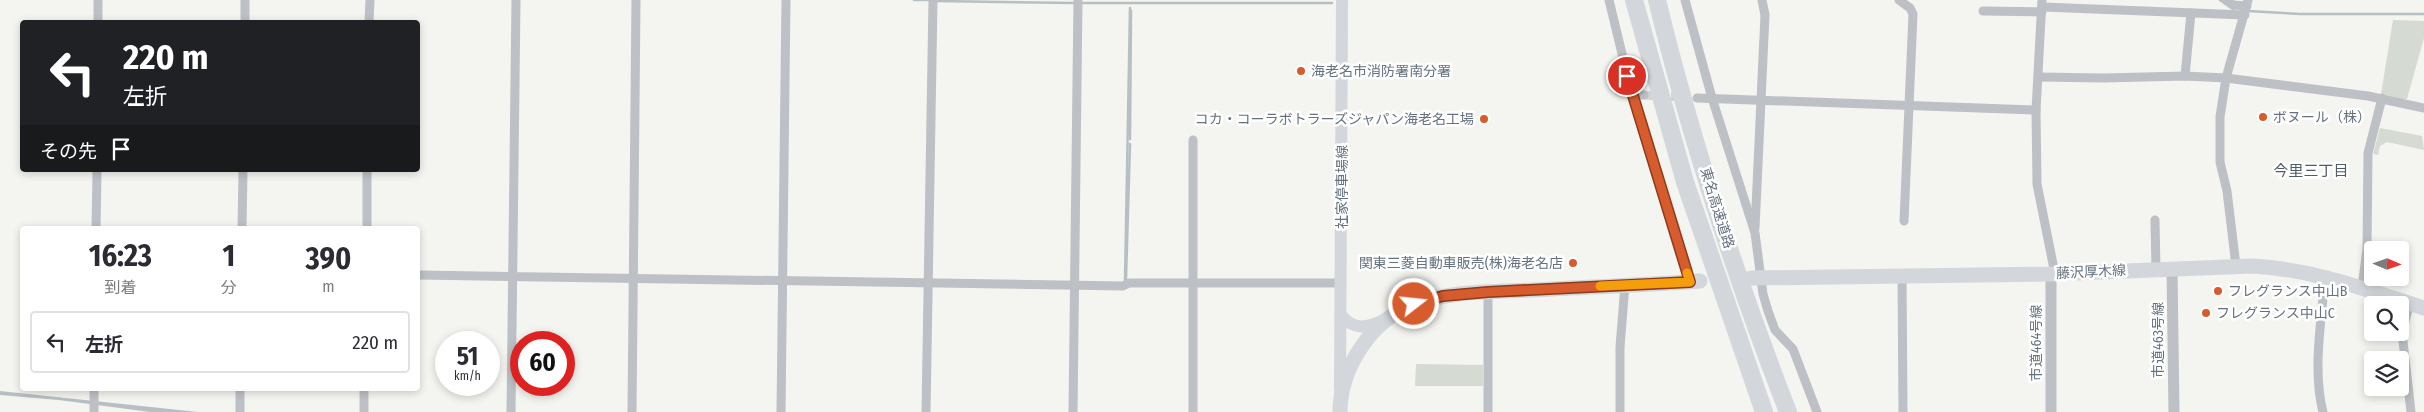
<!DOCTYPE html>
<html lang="ja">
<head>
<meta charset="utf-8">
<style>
  body { margin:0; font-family:"Fira Sans Condensed","Noto Sans JP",sans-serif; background:#f7f7f7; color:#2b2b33; height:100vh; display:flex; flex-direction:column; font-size:19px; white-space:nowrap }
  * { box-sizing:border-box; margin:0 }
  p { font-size:16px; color:#7c7c81 }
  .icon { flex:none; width:28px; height:28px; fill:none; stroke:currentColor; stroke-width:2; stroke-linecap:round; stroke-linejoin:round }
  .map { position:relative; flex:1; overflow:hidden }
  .sheet { position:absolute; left:20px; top:226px; width:400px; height:165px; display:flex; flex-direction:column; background:#fff; border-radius:5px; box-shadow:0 2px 8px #0003 }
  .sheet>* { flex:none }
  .hud { position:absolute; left:20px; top:20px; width:400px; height:152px; border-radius:5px; box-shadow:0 2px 8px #0003; background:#202124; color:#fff; overflow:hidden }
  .needle { width:32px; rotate:92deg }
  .fabs { position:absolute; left:2364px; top:241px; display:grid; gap:10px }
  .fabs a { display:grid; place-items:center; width:45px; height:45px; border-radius:5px; background:#fff; box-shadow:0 2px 8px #0003; font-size:25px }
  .speed { position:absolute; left:435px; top:331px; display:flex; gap:10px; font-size:25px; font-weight:700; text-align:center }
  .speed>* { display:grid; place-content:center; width:65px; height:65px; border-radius:50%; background:#fff; box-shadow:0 2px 8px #0003; line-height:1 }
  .speed small { font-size:12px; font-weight:400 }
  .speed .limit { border:8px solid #d22; background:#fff; color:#111 }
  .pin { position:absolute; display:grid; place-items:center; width:42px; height:42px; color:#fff; margin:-21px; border:2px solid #fff; border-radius:50%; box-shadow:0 1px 5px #0007 }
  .me { position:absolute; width:55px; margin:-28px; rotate:74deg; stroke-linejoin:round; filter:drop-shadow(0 0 4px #0008) }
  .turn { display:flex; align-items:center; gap:18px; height:105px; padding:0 20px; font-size:22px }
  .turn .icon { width:65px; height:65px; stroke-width:2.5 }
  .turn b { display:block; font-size:35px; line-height:42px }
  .then { display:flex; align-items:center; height:48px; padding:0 20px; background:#0003; gap:10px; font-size:19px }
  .eta { display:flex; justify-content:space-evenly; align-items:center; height:85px; text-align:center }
  .eta b { font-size:30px; font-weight:700; line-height:35px }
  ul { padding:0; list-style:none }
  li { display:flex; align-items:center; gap:15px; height:62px; margin:0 10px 8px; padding:0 10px; border:2px solid #e1e1e2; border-radius:5px }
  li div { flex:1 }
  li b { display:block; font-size:19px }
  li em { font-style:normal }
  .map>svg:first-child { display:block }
  .green { fill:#d5dad2 }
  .water { fill:#b6c0c4 }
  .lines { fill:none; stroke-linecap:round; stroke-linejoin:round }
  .stream { stroke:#b6c0c4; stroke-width:2.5 }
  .minor-tunnel { stroke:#d0d4d4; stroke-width:9; stroke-dasharray:9 4.5; stroke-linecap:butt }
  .minor { stroke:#bdc0c4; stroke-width:9 }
  .tertiary { stroke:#bdc0c4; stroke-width:11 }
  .secondary { stroke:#d3d7db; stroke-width:12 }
  .primary { stroke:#d3d7db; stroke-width:15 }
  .motorway { stroke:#d3d7db; stroke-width:18 }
  .route-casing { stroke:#8c3c1d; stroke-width:12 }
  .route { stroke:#d75c2d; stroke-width:9 }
  .slow { stroke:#f59e0b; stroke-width:9 }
  .poi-dot { fill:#d75c2d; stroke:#fff; stroke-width:2 }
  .labels { text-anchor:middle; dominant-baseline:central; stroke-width:5; stroke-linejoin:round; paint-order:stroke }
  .poi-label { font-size:14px; fill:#65727f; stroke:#fff; text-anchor:start }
  .street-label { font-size:14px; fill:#65727f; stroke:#fff }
  .neighbourhood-label { font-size:15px; fill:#525c65; stroke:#fff }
</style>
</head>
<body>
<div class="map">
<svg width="2424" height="412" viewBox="0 0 2424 412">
  <rect width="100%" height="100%" fill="#f4f4f0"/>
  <!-- green -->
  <g class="green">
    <path d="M2393,20L2424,21V38L2407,99L2403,100L2381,94Z"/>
    <path d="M2380,128L2422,136L2424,150L2387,142L2380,146L2378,155L2373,154Z"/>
    <path d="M1416,364L1483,365V386H1415Z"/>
  </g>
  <!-- water -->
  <path class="water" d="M0,391L198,412H150L59,400L0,395Z"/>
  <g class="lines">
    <!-- stream -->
    <g class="stream">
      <path d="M914,0H930"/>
      <path d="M2220,0L2233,9"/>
      <path d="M936,1L1075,3"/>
      <path d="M1081,3H1332"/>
      <path d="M2248,11L2300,14H2424"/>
      <path d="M1130,139L1131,11"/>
      <path d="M1126,279L1130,144"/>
      <path d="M1125,281L1130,8"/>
    </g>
    <!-- minor-tunnel -->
    <path class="minor-tunnel" d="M1644,95L1683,97"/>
    <!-- minor -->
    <g class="minor">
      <path d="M1609,0L1632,95L1690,282"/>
      <path d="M1685,0L1712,98L1755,233L1763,294L1768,311L1775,330L1793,349L1817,412"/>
      <path d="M1899,0L1910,8L1913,14L1904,221"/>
      <path d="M2042,0L2036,110L2037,184L2055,274"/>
      <path d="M2226,0L2233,5L2247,6"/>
      <path d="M2043,7L2245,15"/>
      <path d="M1983,11L2042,12"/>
      <path d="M98,22V0"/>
      <path d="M245,22V0"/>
      <path d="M369,22L370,0"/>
      <path d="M2185,76L2191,13"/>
      <path d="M2038,77L2104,78L2185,76L2226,78L2368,96L2424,108"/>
      <path d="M1632,95H1644"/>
      <path d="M1697,98L2036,110"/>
      <path d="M2155,220L2156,270"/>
      <path d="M1755,228L1765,15L1762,0"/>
      <path d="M96,229L97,170"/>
      <path d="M242,229L243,170"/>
      <path d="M367,229V170"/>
      <path d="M2236,266L2227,191L2220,162V117L2226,78L2248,0"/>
      <path d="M418,275L1123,286L1129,283H1342"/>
      <path d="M1902,276L1903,412"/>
      <path d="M2362,287L2367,249L2368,153L2382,98"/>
      <path d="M2410,303L2402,332L2411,412"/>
      <path d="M94,412V389"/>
      <path d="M240,412V389"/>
      <path d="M364,412V389"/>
      <path d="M511,412L516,0"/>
      <path d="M632,412L636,0"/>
      <path d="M781,412L786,0"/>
      <path d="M926,412L933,0"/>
      <path d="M1073,412L1078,0"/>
      <path d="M1193,412V140"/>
      <path d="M1488,412V292"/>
      <path d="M1620,412V347L1625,285"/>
      <path d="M2323,412C2312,369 2322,319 2325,276"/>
    </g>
    <!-- tertiary -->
    <g class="tertiary">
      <path d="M2172,269L2174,412"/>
      <path d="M2051,274V412"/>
    </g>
    <!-- secondary -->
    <g class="secondary">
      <path d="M1341,315C1354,331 1367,328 1384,320"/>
      <path d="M1340,389L1342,0"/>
    </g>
    <!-- primary -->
    <g class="primary">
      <path d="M1751,278L2051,274L2252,266C2313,269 2367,290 2424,308"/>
      <path d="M1340,412C1340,371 1368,325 1406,308C1444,290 1491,292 1533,290C1589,287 1644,285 1700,281"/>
    </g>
    <!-- motorway -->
    <g class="motorway">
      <path d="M1634,0L1685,182L1764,412"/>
      <path d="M1657,0C1691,140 1736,278 1788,412"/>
    </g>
  </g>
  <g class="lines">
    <!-- route casing -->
    <g class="route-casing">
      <path id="route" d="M1414,304L1443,296L1488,292L1690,282L1627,76"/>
    </g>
    <!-- route -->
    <use href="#route" class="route"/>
    <!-- slow -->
    <path class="slow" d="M1600,286L1690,282L1687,273"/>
  </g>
  <!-- markers -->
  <g class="poi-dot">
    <circle cx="1301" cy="71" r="5"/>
    <circle cx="2263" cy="117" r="5"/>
    <circle cx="1484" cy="119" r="5"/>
    <circle cx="1573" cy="263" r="5"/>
    <circle cx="2218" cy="291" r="5"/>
    <circle cx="2206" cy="313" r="5"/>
  </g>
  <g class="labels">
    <!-- poi labels -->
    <g class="poi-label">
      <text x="1311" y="71">海老名市消防署南分署</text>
      <text x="2273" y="117">ボヌール（株）</text>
      <text x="1474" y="119" text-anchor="end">コカ・コーラボトラーズジャパン海老名工場</text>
      <text x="1563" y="263" text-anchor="end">関東三菱自動車販売(株)海老名店</text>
      <text x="2228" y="291">フレグランス中山B</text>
      <text x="2216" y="313">フレグランス中山C</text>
    </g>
    <!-- street labels -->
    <g class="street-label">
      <text transform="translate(1342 187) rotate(-90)">社家停車場線</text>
      <text transform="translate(1717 208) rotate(73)">東名高速道路</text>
      <text transform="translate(2091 272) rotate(-3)">藤沢厚木線</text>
      <text transform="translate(2158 340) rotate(-90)">市道463号線</text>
      <text transform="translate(2036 343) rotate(-90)">市道464号線</text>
    </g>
    <!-- neighbourhood labels -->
    <g class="neighbourhood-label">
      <text x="2311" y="171">今里三丁目</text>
    </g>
  </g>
</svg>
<div class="fabs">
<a><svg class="needle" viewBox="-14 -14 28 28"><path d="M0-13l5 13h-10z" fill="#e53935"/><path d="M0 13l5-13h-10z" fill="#7c7c81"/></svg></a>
<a><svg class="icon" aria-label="search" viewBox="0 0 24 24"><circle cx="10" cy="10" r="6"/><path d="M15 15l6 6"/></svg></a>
<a><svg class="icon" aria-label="layers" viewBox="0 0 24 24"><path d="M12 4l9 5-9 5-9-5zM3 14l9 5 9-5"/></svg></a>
</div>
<div class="speed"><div>51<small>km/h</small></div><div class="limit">60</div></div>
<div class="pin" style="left:1627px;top:76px;background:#d93025"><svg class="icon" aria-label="arrive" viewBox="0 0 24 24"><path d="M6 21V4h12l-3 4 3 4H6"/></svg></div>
<svg class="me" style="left:1414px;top:304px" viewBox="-20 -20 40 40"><circle r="17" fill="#d75c2d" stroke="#fff" stroke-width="3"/><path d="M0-11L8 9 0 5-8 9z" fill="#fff"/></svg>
<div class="hud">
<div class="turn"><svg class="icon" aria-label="left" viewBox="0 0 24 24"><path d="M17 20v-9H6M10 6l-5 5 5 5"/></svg><div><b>220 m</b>左折</div></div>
<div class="then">その先<svg class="icon" aria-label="arrive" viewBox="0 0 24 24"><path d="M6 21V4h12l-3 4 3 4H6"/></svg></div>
</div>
<section class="sheet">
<div class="eta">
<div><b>16:23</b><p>到着</p></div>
<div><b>1</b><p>分</p></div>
<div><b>390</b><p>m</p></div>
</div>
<ul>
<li><svg class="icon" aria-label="left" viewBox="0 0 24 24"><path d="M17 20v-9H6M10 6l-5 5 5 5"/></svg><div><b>左折</b></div><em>220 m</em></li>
</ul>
</section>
</div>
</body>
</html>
